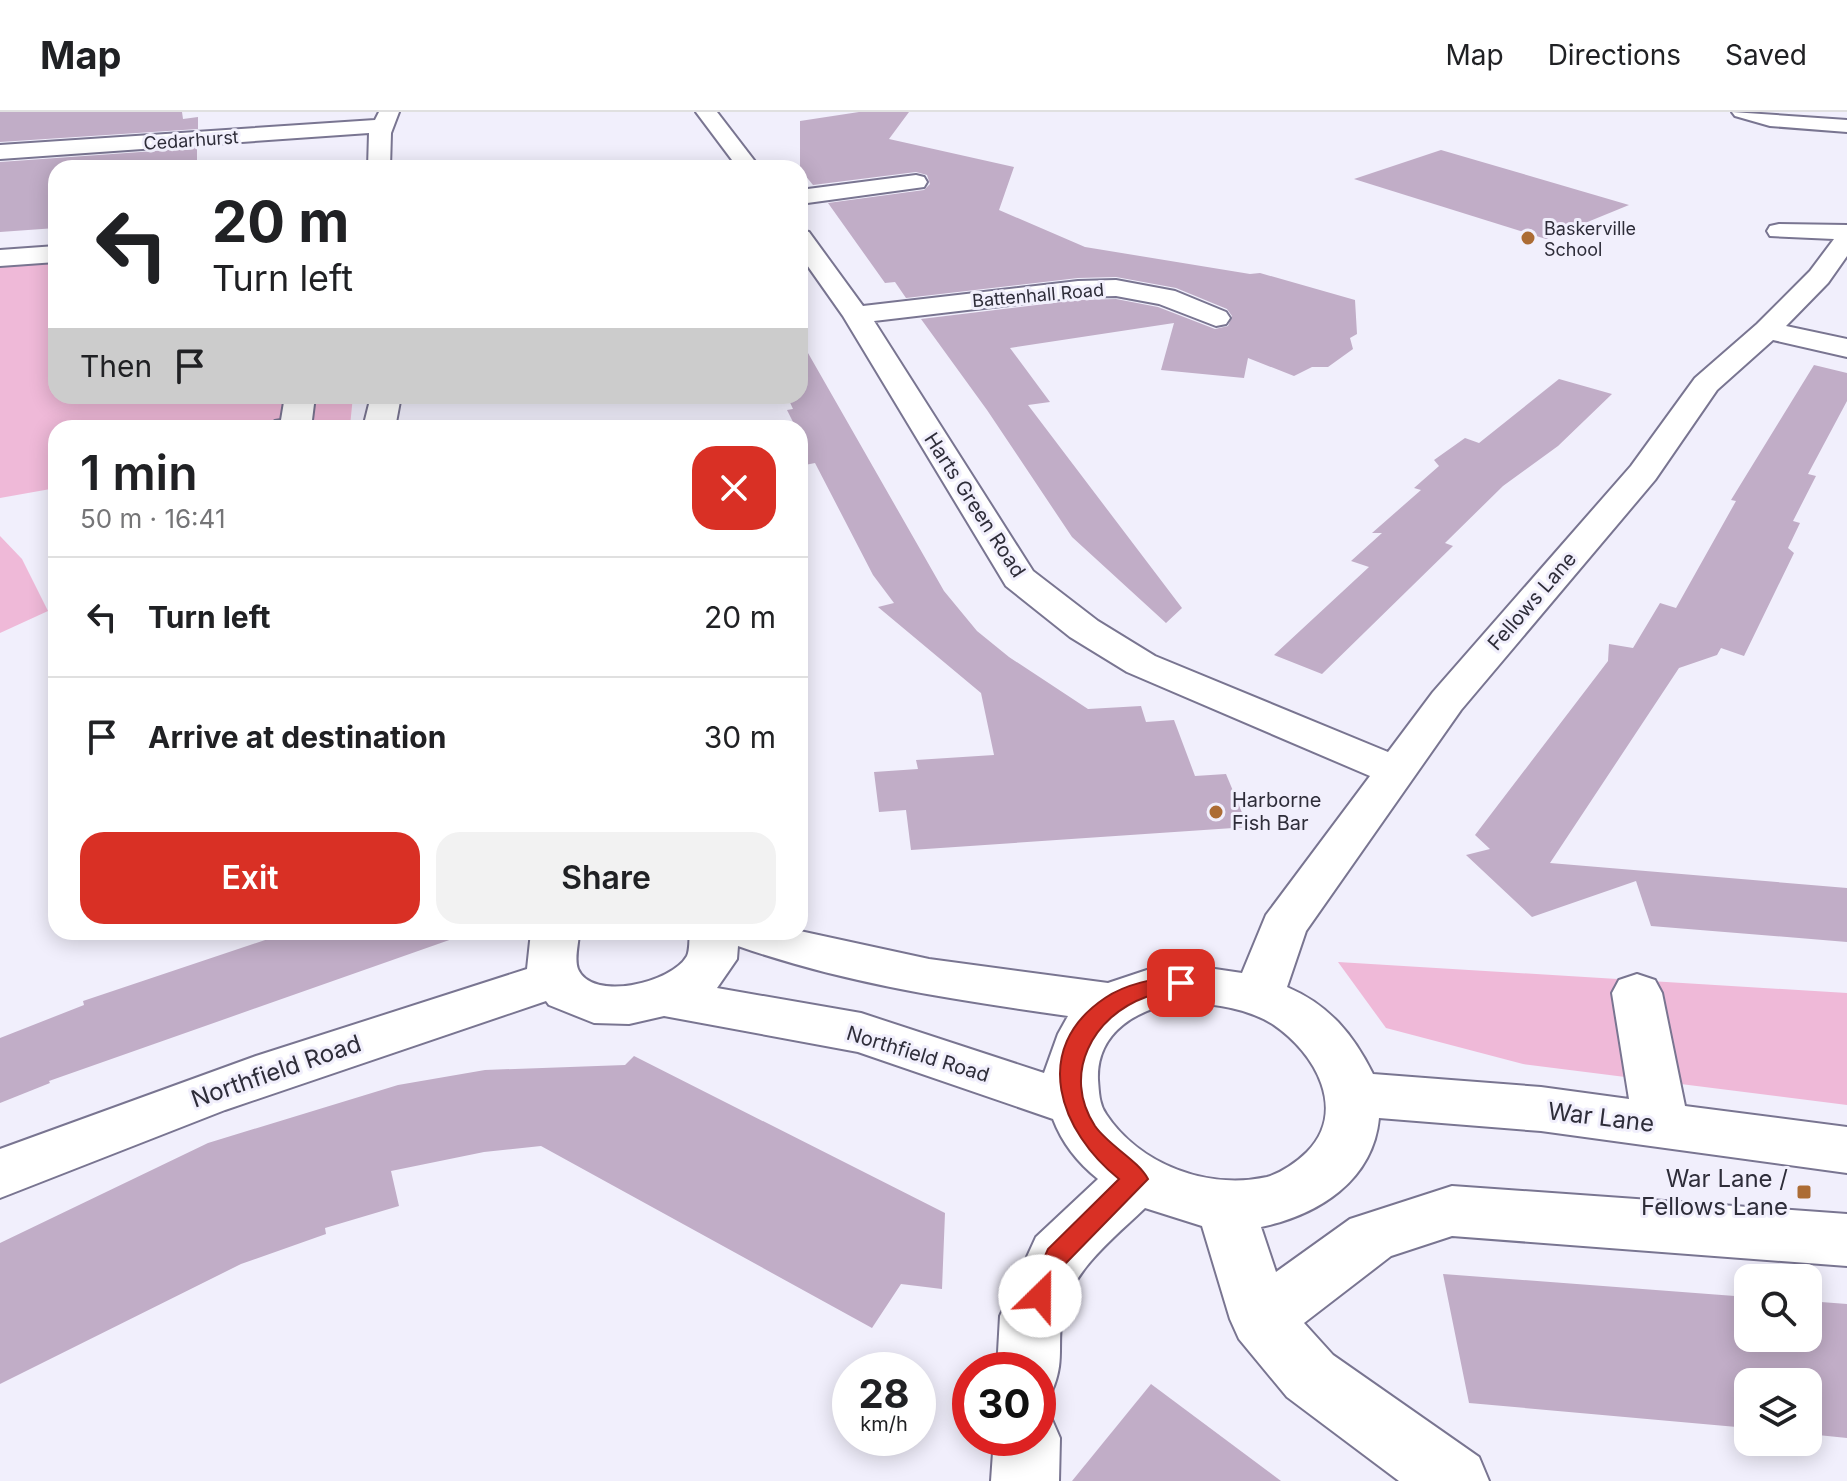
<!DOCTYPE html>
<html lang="en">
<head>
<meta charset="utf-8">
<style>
  body { margin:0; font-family:Inter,sans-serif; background:#f2f2f2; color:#202124; height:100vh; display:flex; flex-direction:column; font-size:30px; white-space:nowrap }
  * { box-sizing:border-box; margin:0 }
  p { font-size:26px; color:#757577 }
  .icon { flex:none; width:44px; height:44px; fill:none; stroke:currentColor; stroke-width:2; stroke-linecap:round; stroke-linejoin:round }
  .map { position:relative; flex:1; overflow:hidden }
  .sheet { position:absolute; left:48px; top:308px; width:760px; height:520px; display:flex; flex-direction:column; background:#fff; border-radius:24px; box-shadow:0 4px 20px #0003 }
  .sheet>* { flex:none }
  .top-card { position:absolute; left:48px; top:48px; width:760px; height:244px; border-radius:24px; box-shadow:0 4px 20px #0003; background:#fff; color:#202124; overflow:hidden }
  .fabs { position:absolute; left:1734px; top:1152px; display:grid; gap:16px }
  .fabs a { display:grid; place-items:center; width:88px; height:88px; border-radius:16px; background:#fff; box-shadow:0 4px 20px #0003; font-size:40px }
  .speed { position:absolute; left:832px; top:1240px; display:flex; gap:16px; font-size:40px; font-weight:700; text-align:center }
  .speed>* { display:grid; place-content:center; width:104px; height:104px; border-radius:50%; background:#fff; box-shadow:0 4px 20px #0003; line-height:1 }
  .speed small { font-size:20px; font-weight:400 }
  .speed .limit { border:12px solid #d22; background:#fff; color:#111 }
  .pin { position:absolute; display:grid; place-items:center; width:68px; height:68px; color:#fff; margin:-34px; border-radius:16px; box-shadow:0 4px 12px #0006 }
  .me { position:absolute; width:88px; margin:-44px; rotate:23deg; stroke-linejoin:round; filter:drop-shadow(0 0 6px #0008) }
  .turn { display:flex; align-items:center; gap:28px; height:168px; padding:0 32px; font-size:36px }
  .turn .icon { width:104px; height:104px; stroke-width:2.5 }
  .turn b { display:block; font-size:56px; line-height:68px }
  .then { display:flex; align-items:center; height:76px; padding:0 32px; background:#0003; gap:16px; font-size:30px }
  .round { display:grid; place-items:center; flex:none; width:84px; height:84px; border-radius:24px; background:#f2f2f2 }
  .summary { display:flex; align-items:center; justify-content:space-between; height:136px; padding:0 32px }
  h1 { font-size:48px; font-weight:600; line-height:60px }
  .button { display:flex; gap:16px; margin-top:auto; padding:16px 32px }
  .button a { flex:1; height:92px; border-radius:24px; background:#d93025; color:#fff; font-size:32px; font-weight:600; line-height:92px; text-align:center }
  .button a+a { background:#f2f2f2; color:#202124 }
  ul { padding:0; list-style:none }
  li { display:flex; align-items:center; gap:24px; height:120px; padding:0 32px; border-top:2px solid #e0e0e0 }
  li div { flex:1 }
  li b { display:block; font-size:30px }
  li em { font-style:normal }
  header { display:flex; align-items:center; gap:48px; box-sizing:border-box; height:112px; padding:0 40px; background:#fff; border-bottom:2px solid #e0e0e0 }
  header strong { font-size:38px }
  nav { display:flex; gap:44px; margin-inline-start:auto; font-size:28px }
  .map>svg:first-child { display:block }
  .green { fill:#efb9d8 }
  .building { fill:#c1adc7 }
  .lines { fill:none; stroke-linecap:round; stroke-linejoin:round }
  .minor-casing { stroke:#797591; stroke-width:4 }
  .minor { fill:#fff; fill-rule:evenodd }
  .route { fill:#d93025; stroke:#8d1f18; stroke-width:2 }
  .poi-dot { fill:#ac6c34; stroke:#f1effc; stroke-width:3 }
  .labels { text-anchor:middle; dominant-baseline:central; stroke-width:6; stroke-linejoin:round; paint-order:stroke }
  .far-street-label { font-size:18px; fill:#2e2d39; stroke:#f1effc }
  .far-poi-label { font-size:18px; fill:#2e2d39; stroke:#f1effc; text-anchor:start }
  .street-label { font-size:20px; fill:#2e2d39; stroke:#f1effc }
  .poi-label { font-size:20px; fill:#2e2d39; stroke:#f1effc; text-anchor:start }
  .near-street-label { font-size:24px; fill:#2e2d39; stroke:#f1effc }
  .near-poi-label { font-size:24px; fill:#2e2d39; stroke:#f1effc; text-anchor:end }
</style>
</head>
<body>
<header>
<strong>Map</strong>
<nav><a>Map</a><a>Directions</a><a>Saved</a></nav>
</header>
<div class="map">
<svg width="1847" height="1369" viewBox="0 0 1847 1369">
  <rect width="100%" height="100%" fill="#f1effc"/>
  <!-- green -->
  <g class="green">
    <path d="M56,148V284H353L350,314L56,316V376L0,386V153Z"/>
    <path d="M0,424L22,447L48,499L0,521Z"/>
    <path d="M1338,850L1847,881V993L1523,952L1386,916Z"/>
  </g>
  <!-- building -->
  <g class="building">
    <path d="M0,0H182L183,7L198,5V17L0,30Z"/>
    <path d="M859,0H909L889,27L1014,55L999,98L1085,135L1250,162L1260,161L1355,188L1357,222L1350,226L1353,237L1328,255H1312L1294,264L1248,246L1244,266L1161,258L1174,211L1010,236L1050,290L1028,293L1182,496L1166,511L1072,425L987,298L921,207L1078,188L1116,187L1158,195L1215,217L1228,214L1232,204L1227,197L1176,176L1116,165L1078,166L906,186L895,170L885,171L828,91L924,78L930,72L927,63L916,60L813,73L800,57V9Z"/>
    <path d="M197,36V54L56,56V116L0,120V50Z"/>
    <path d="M1441,38L1629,93L1546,127L1354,67Z"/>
    <path d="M800,227L944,479L977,519L1009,545L1088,597L1141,594L1146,610L1174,608L1195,664L1226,662L1248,715L911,738L906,698L879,700L874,660L918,657L916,648L994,643L981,581L878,495L894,491L873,463L815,351L800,354V316H796L787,298L793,297L787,284H800Z"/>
    <path d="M1814,253L1847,261V289L1808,362L1816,364L1793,409L1800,411L1788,436L1794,441L1744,544L1721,536L1717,543L1679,556L1550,751L1847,776V830L1651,814L1636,769L1532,805L1466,743L1490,737L1475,723L1608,549L1609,532L1633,536L1660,491L1676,496L1736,389L1731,388Z"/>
    <path d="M1559,267L1612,282L1558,334L1503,374L1445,431L1453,434L1322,562L1274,543L1369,455L1351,449L1382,421H1372L1421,378L1414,376L1439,354L1434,348L1465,326L1479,331Z"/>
    <path d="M289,820H453L455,826L49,969L50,971L0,991V926L84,893L83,889Z"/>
    <path d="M634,944L945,1101L942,1177L901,1172L872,1216L541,1034L484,1040L391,1059L399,1094L325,1116L326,1122L241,1152L0,1272V1131L208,1031L398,973L485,958L625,953Z"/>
    <path d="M1443,1162L1748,1185V1226H1808V1189L1847,1192V1326L1808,1322V1270H1748V1316L1469,1291Z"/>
    <path d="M1151,1272L1281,1369H1072Z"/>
  </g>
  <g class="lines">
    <!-- minor casing -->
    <g class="minor-casing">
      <g id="minor">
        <path d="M379,0H399L391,21L390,56H368L369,21L0,47V33L375,8Z"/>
        <path d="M696,0H717L760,56H738Z"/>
        <path d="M1732,0L1847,8V20L1770,14L1735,4Z"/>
        <path d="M916,63L924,65L927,70L924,75L800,92V78Z"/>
        <path d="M1779,112L1847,113V144L1828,171L1786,214L1847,227V245L1773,228L1717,278L1655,368L1461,598L1306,819L1287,875C1329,893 1353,922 1373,962L1541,975L1629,987L1612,881L1619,868L1637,862L1655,868L1662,881L1685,994L1847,1015V1061L1541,1019L1379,1006C1373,1069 1318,1103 1261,1115L1276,1160L1350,1107L1452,1074L1847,1102V1154L1452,1124L1391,1144L1304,1211L1333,1243L1479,1345L1489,1369H1399L1287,1285L1239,1227L1230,1207L1202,1114L1145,1096C1113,1127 1070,1159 1062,1205C1057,1234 1065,1249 1052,1279L1038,1284V1258H997L1000,1204L1036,1125L1098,1067C1078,1051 1062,1031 1053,1007L858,940L664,904L629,912L594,911L549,893L546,889L225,998L0,1086V1037L256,944L527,857L531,820H579C579,830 574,847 578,857C592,890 672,871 687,844C690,838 689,827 690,820L800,819L929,847L1108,871L1150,857L1181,852L1242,861L1266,803L1370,664L1127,560L1070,525L1006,474L843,204L800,143V118L809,120L863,194L1078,169L1116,168L1175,179L1226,200L1230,206L1226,212L1216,214L1159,192L1116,184L1078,185L874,209L1033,459L1098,509L1155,544L1388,640L1433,580L1631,354L1695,266L1757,212L1810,159L1834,127L1770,124L1767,119L1770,114ZM738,834C846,872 956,888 1068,904L1058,922L1044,961L861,901L717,876L737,847ZM1181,890C1213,892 1246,895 1274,913C1315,941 1348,998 1307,1040C1297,1050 1281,1061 1267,1065C1208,1078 1140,1053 1106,1002C1099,992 1099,980 1098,968C1096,919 1139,896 1181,890Z"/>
        <path d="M56,134V150L0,154V138Z"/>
        <path d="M285,284H315L311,316H270L275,309L281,308Z"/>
        <path d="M371,284H401L395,316H363Z"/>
        <path d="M1038,1298L1050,1303L1060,1326L1059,1369H991L994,1326H1038Z"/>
      </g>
    </g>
    <!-- minor -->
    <use href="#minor" class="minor"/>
  </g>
  <!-- route -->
  <path class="route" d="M1181,863L1189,865L1192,871L1189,876C1175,880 1160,880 1146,885C1093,904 1061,962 1095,1014C1109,1034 1138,1048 1148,1067L1066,1151L1049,1192L1040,1196L1031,1192L1027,1184L1048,1137L1119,1067C1060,1020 1029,937 1105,886C1127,871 1155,867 1181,863Z"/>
  <!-- markers -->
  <g class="poi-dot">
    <circle cx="1528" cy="126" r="8"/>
    <circle cx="1216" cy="700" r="8"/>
    <rect x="1796" y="1072" width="16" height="16" rx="4"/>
  </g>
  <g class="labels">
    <!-- far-street labels -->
    <g class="far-street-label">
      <text transform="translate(191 28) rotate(-4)">Cedarhurst</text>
      <text transform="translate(1038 183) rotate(-5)">Battenhall Road</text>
    </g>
    <!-- far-poi labels -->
    <g class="far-poi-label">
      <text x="1544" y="116">Baskerville<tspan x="1544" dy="21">School</tspan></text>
    </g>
    <!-- street labels -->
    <g class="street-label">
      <text transform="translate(975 393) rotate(57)">Harts Green Road</text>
      <text transform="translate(1532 489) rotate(-49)">Fellows Lane</text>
      <text transform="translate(918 942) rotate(17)">Northfield Road</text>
    </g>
    <!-- poi labels -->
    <g class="poi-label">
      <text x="1232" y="688">Harborne<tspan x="1232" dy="23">Fish Bar</tspan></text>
    </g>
    <!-- near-street labels -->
    <g class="near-street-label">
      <text transform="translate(276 959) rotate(-19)">Northfield Road</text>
      <text transform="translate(1601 1005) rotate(7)">War Lane</text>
    </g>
    <!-- near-poi labels -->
    <g class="near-poi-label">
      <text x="1788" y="1066">War Lane /<tspan x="1788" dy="28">Fellows Lane</tspan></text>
    </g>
  </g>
</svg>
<div class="fabs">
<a><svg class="icon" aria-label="search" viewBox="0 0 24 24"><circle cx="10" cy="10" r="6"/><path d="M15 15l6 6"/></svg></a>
<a><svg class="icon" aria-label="layers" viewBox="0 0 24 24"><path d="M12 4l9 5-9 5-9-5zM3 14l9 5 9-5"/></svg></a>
</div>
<div class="speed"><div>28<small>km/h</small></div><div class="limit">30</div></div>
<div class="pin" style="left:1181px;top:871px;background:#d93025"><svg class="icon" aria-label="arrive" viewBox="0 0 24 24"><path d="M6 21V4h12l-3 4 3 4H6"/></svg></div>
<svg class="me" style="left:1040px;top:1184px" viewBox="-20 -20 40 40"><circle r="19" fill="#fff"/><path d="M0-13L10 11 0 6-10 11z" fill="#d93025"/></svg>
<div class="top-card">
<div class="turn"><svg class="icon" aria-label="left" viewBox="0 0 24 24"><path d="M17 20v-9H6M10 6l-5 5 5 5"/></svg><div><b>20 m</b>Turn left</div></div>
<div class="then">Then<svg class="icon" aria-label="arrive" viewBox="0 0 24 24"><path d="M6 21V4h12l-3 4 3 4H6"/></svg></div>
</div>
<section class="sheet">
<div class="summary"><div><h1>1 min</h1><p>50 m · 16:41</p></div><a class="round" style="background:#d93025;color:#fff"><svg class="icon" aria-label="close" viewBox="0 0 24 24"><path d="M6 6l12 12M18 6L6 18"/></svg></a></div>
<ul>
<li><svg class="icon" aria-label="left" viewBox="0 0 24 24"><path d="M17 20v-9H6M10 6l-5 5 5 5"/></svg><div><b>Turn left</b></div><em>20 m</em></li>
<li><svg class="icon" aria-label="arrive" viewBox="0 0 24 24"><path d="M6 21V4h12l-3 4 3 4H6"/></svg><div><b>Arrive at destination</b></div><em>30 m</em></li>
</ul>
<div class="button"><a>Exit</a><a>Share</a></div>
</section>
</div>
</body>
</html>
